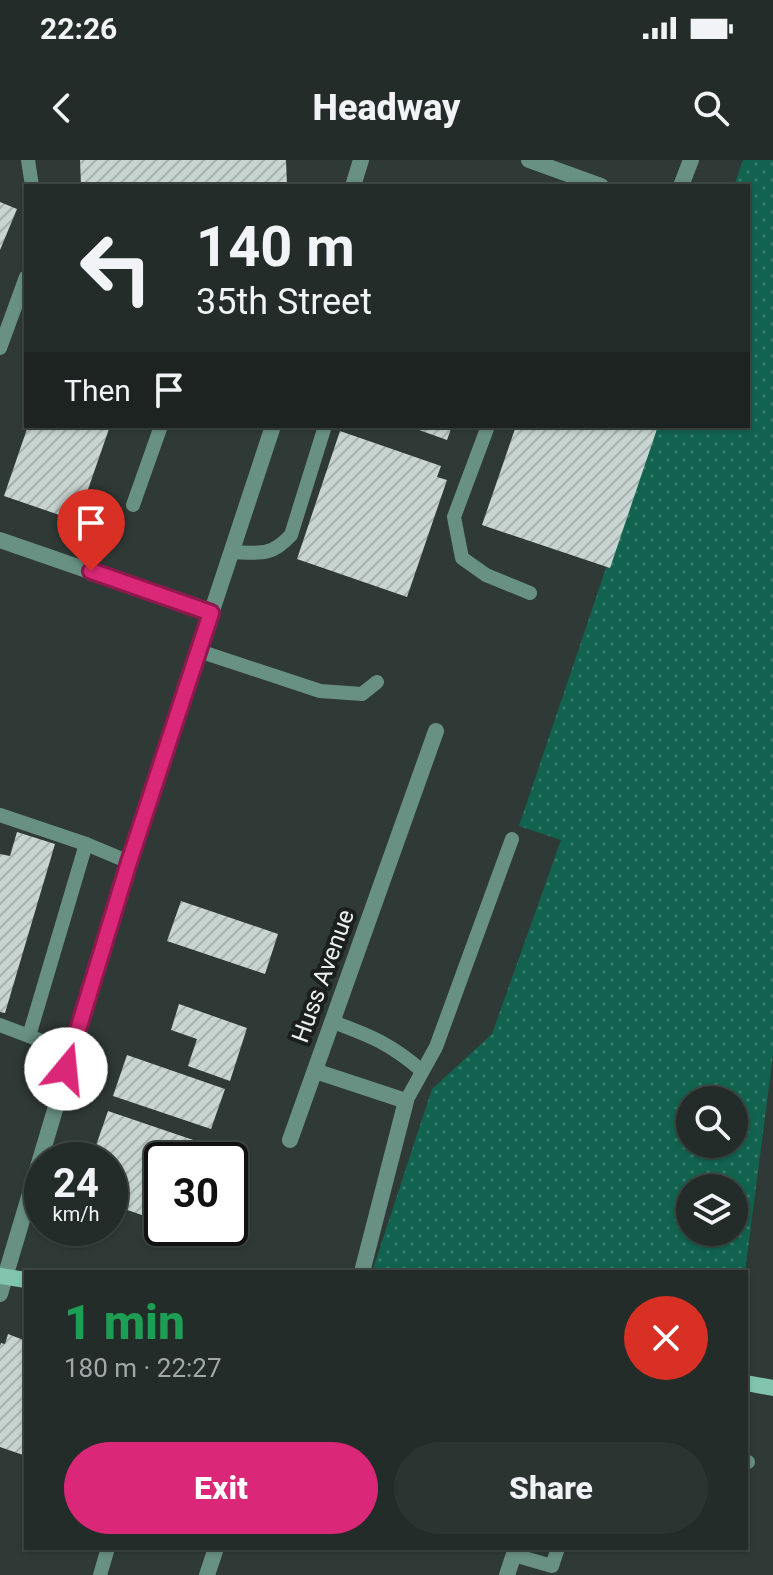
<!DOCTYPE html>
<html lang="en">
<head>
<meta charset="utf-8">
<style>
  body { margin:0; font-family:Roboto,sans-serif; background:#2b3430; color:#f1f3f6; height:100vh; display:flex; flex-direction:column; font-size:30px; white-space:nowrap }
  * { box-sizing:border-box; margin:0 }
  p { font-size:26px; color:#a3a7a8 }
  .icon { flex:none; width:44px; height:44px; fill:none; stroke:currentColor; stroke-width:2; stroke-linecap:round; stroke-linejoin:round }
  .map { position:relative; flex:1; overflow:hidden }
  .side { position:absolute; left:24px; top:1110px; width:724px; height:280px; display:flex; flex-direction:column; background:#232c28; border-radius:0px; box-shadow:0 2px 6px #0004,0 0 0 2px #404845 }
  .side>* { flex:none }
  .top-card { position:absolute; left:24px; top:24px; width:726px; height:244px; border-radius:0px; box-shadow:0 2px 6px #0004,0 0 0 2px #404845; background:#232c28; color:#f1f3f6; overflow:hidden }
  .tools { position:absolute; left:676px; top:926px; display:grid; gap:16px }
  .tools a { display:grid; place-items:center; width:72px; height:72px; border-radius:50%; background:#232c28; box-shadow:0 2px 6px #0004,0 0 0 2px #404845; font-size:40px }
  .speed { position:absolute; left:24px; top:982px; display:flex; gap:16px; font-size:40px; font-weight:700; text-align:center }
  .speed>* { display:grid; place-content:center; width:104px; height:104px; border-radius:50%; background:#232c28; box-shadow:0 2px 6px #0004,0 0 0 2px #404845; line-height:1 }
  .speed small { font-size:20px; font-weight:400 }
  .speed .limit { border:4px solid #111; border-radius:12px; background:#fff; color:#111 }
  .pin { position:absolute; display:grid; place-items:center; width:68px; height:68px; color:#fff; margin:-82px -34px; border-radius:50% 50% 50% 0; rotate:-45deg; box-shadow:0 0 8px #0007 }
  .pin .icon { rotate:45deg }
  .me { position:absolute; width:88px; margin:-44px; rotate:17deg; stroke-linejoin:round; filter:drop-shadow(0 0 6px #0008) }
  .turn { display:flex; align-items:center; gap:28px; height:168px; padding:0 40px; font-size:36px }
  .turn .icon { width:104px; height:104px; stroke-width:2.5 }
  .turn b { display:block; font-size:56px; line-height:68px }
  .then { display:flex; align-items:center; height:76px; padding:0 40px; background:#0003; gap:16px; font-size:30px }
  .round { display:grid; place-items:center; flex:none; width:84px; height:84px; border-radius:42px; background:#2b3430 }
  .head { display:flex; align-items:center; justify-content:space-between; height:136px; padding:0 40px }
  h1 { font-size:48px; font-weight:800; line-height:60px; color:#1e9e55 }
  .action { display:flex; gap:16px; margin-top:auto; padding:16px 40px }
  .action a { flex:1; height:92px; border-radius:48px; background:#db2777; color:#fff; font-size:32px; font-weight:800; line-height:92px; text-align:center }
  .action a+a { background:#2b3430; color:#f1f3f6 }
  .status { display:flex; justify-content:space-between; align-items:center; height:56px; padding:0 40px; background:#232c28; direction:ltr }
  .status svg { height:22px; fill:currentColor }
  header { display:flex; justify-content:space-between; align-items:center; height:104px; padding:0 40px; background:#232c28; font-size:36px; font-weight:800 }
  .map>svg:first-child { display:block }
  .grass { fill:url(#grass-dots); fill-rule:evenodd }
  .building { fill:url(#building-hatch) }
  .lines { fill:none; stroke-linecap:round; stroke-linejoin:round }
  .service { stroke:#699183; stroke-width:14 }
  .minor { stroke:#699183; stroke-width:16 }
  .secondary { stroke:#82c4ae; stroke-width:16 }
  .route-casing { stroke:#8e194d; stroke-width:20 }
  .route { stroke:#db2777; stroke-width:14 }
  .labels { text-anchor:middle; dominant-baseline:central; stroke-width:8; stroke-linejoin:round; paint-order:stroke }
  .street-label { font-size:24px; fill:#eaf1ee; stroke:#1b201e }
</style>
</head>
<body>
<div class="status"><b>22:26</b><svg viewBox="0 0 49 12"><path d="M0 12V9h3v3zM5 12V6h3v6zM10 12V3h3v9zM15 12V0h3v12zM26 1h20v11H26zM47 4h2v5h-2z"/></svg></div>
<header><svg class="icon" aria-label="back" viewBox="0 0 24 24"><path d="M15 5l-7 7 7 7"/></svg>Headway<svg class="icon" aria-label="search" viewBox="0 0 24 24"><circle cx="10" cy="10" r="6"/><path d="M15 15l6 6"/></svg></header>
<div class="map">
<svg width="773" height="1415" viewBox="0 0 773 1415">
  <defs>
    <pattern id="grass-dots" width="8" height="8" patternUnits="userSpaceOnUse" patternTransform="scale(2)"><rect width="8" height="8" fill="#11634f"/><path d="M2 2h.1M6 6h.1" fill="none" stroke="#347a69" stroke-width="1.8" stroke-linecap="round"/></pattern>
    <pattern id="building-hatch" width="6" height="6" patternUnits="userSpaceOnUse" patternTransform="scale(2)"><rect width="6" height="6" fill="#c7d4cf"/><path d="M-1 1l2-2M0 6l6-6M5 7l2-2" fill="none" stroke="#a7b1ad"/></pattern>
  </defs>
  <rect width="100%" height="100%" fill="#2f3a36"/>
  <!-- grass -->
  <path class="grass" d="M743,0H773V895L745,1112H372L432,929L492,874L561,680L519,666L654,266H748V26H734ZM690,940H734V984H690ZM690,1028H734V1072H690Z"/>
  <!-- building -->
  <g class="building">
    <path d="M80,0H286L287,26H81Z"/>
    <path d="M0,42L17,49L0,90Z"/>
    <path d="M28,266H110L77,361L4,336Z"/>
    <path d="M408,266H452L447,280Z"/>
    <path d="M516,266H658L610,408L482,365Z"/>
    <path d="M340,271L441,306L437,317L447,320L407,437L297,399Z"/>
    <path d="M17,672L55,684L5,853L0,852V694L10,696Z"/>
    <path d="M181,741L278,774L265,814L167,781Z"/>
    <path d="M179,844L247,868L230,921L188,906L197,879L171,870Z"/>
    <path d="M127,895L225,929L211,969L113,936Z"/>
    <path d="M108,951L205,984L200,1000H162V1062L110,1044V1000H91Z"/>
    <path d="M8,1174L26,1181V1296L0,1287V1186L1,1183L5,1184Z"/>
  </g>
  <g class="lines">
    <!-- service -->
    <g class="service">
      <path d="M28,0L32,26"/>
      <path d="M0,188L26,117"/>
      <path d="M488,266L454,357L462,398L486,415L530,433"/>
      <path d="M133,345L161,266"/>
      <path d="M232,392C259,393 271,397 291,375L325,266"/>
      <path d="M199,491L320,531L362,534L377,522"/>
      <path d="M0,655L86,684L129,702"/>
      <path d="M333,862C371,876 391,884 422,911"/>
      <path d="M0,865L71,892"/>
      <path d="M29,876L86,684"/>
      <path d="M406,941L436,887L512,679"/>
      <path d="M746,1302H748"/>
      <path d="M514,1395L552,1406L558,1388"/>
      <path d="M100,1415L108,1388"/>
    </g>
    <!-- minor -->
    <g class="minor">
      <path d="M529,0L601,26"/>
      <path d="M353,26L361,0"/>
      <path d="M681,26L691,0"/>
      <path d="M0,380L211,453"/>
      <path d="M315,911L406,941L362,1112"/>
      <path d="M290,980L436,571"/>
      <path d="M0,1134L129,702L273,266"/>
      <path d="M207,1415L216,1388"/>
      <path d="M507,1415L516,1388"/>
    </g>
    <!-- secondary -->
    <g class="secondary">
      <path d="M0,1116L26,1120"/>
      <path d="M746,1223L773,1228"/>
    </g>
  </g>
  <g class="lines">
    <!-- route casing -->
    <g class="route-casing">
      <path id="route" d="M66,909L129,702L211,453L91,411"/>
    </g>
    <!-- route -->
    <use href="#route" class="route"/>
  </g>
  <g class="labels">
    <!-- street labels -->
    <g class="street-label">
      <text transform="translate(323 816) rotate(-70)">Huss Avenue</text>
    </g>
  </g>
</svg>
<div class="tools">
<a><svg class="icon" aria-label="search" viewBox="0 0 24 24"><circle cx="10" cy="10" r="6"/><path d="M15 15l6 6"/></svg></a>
<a><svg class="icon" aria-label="layers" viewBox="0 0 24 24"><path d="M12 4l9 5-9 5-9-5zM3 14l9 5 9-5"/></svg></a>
</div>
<div class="speed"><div>24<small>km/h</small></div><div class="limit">30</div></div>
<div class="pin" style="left:91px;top:411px;background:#d93025"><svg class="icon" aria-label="arrive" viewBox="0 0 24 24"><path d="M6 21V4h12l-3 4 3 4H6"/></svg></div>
<svg class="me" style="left:66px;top:909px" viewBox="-20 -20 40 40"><circle r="19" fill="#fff"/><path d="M0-13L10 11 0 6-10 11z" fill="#db2777"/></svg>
<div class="top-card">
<div class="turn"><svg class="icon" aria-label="left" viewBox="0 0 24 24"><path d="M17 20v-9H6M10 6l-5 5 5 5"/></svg><div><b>140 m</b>35th Street</div></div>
<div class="then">Then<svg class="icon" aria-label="arrive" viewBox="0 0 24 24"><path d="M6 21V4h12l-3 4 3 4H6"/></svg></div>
</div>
<section class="side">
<div class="head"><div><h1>1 min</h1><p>180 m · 22:27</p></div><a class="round" style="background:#d93025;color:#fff"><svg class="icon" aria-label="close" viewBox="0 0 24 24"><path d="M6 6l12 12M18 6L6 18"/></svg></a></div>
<div class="action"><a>Exit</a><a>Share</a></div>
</section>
</div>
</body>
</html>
